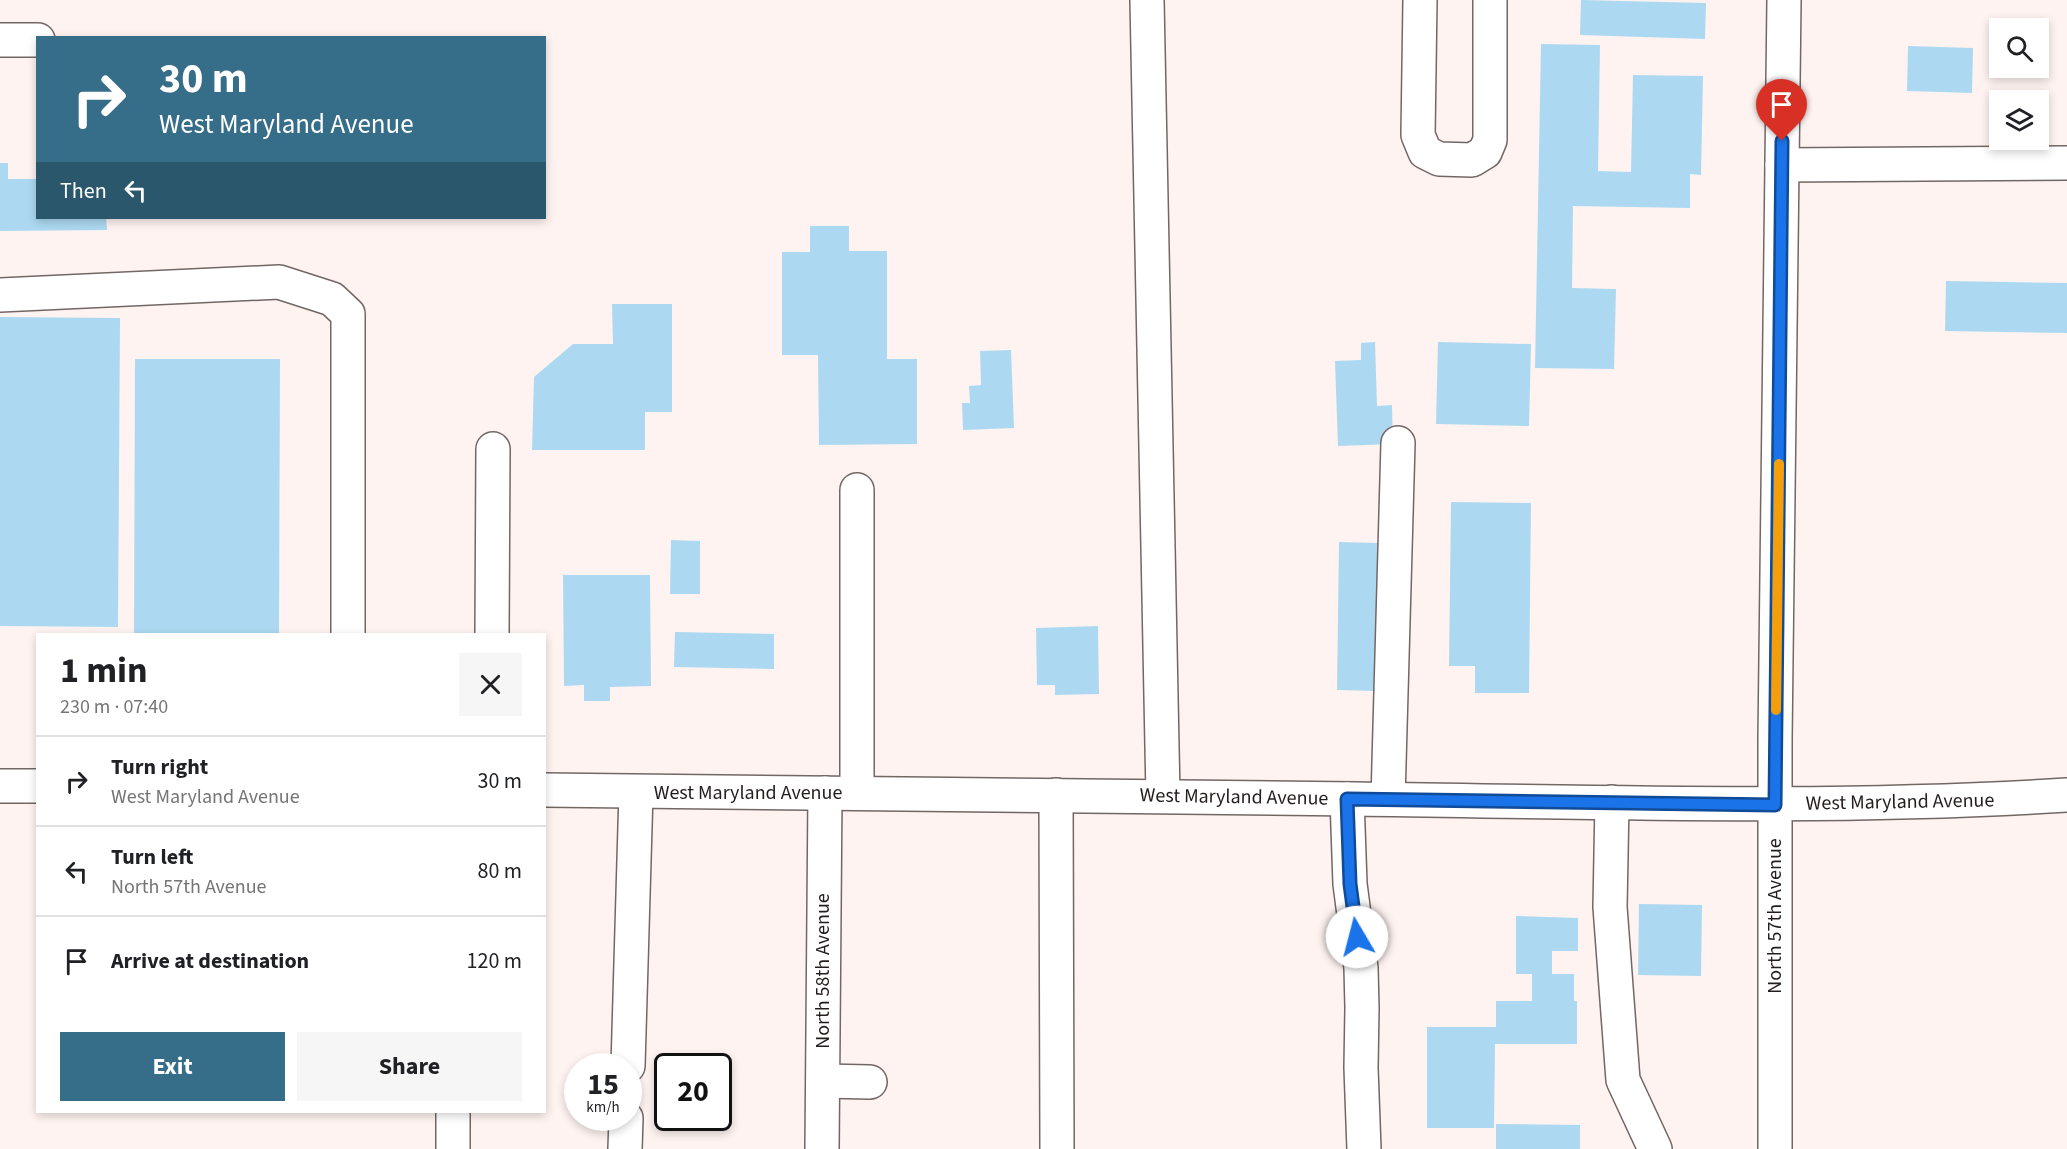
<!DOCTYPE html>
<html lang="en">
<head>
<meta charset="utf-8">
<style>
  body { margin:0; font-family:"Source Sans 3",sans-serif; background:#f6f6f6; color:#202124; height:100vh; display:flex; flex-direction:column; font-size:22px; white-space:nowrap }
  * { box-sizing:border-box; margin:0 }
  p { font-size:20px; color:#757577 }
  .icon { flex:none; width:33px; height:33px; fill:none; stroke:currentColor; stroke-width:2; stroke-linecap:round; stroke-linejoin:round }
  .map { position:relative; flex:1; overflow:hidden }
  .drawer { position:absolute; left:36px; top:633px; width:510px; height:480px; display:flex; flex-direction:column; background:#fff; border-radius:0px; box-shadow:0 3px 9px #0003 }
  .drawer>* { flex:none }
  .top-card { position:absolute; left:36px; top:36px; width:510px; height:183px; border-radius:0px; box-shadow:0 3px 9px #0003; background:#366d88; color:#fff; overflow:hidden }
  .buttons { position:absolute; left:1989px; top:18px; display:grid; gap:12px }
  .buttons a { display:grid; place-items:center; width:60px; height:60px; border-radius:0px; background:#fff; box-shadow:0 3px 9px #0003; font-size:30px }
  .speed { position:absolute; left:564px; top:1053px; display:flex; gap:12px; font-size:30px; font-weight:700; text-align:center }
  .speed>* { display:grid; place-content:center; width:78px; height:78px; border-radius:50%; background:#fff; box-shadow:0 3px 9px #0003; line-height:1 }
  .speed small { font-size:15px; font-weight:400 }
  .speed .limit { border:3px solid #111; border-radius:9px; background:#fff; color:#111 }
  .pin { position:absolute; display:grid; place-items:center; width:51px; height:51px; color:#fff; margin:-62px -26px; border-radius:50% 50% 50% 0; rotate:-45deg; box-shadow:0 0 6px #0007 }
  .pin .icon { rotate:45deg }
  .me { position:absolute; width:66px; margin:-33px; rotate:352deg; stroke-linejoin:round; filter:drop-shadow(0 0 4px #0008) }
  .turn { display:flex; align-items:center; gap:21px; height:126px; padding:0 24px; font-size:27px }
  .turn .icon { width:78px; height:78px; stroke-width:2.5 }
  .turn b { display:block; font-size:42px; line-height:51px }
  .then { display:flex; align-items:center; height:57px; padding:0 24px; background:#0003; gap:12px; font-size:22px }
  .round { display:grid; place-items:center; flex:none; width:63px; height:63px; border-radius:0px; background:#f6f6f6 }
  .head { display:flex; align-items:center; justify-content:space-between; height:102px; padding:0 24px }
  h1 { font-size:36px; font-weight:700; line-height:45px }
  .cta { display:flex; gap:12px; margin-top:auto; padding:12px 24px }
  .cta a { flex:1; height:69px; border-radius:0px; background:#366d88; color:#fff; font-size:24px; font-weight:700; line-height:69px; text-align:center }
  .cta a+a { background:#f6f6f6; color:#202124 }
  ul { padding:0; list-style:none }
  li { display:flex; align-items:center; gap:18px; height:90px; padding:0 24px; border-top:2px solid #e0e0e0 }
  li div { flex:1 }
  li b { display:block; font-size:22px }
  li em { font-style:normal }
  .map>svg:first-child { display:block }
  .building { fill:#acd9f1 }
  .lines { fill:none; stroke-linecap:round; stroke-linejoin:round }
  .minor-casing { stroke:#726764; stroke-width:36 }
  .minor { stroke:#fff; stroke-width:33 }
  .route-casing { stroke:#114b97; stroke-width:15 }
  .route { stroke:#1a73e8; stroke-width:10 }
  .slow { stroke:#f59e0b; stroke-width:10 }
  .labels { text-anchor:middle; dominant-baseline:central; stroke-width:4.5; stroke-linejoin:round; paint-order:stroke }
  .street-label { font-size:20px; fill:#231e1d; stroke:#fff }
</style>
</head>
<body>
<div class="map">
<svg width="2067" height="1149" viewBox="0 0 2067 1149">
  <rect width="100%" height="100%" fill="#fef3f0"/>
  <!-- building -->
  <g class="building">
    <path d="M1581,0L1706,3L1705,39L1580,35Z"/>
    <path d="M1541,44L1600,45L1598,171L1631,172L1633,75L1703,76L1701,175L1690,174V208L1573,206L1572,288L1616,289L1614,369L1535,368Z"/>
    <path d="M1908,46L1973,48L1972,93L1907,91Z"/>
    <path d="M0,163H8V179H38V218H106L107,230L0,231Z"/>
    <path d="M810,226H849V251H887V359H917V444L819,445L818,355H782V252H810Z"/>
    <path d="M1946,281L2067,283V333L1945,331Z"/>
    <path d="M612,304H672V412H645V450H532L534,377L573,344H613Z"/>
    <path d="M0,317L120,318L118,627L0,626Z"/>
    <path d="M1375,342L1377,406L1392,405L1393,444L1338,446L1335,361L1361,360V343Z"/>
    <path d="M1438,342L1531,344L1529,426L1436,424Z"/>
    <path d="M1011,350L1014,428L963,430L962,403H970L969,386L981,385L980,351Z"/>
    <path d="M135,359H280L279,634H134Z"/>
    <path d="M1451,502L1531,503L1529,693H1475V666H1449Z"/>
    <path d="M671,540L700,541V594H670Z"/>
    <path d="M1339,542L1378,543L1376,691L1337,690Z"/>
    <path d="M563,575H650L651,686L610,687V701H584V685L564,686Z"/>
    <path d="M1098,626L1099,694L1055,695V685H1037L1036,628Z"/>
    <path d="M675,632L774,634V669L674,667Z"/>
    <path d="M1639,904L1702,905L1701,976L1638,975Z"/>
    <path d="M1516,916L1578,918V951H1552V974H1574V1001H1577V1044H1495L1494,1128H1427V1027H1496V1001H1532V974H1516Z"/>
    <path d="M1496,1124L1580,1125V1149H1496Z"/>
  </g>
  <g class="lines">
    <!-- minor casing -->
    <g class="minor-casing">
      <g id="minor">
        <path d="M1147,0L1163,796"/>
        <path d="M1420,0L1418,135L1425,152L1439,159L1472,160L1485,152L1490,140V0"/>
        <path d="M0,40H38"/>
        <path d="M1782,165L2067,163"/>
        <path d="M0,295L279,282L332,299L348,314V634"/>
        <path d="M857,490V793"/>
        <path d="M492,634L493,449"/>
        <path d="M0,786H38"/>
        <path d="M544,790C815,794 1085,795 1356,799C1593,802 1830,810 2067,795"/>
        <path d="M1056,795L1057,1149"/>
        <path d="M1347,799L1350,884L1361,968L1362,1008L1361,1068L1364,1149"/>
        <path d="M1388,799L1398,443"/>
        <path d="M1612,802L1610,907L1623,1080L1655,1149"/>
        <path d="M628,1066L636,792"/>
        <path d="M823,1081L870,1082"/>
        <path d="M453,1149V1112"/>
        <path d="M625,1149L626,1118"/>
        <path d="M822,1149L825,793"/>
        <path d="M1775,1149V740L1784,0"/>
      </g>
    </g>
    <!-- minor -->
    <use href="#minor" class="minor"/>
  </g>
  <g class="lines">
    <!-- route casing -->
    <g class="route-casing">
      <path id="route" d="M1357,937L1350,884L1347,799L1775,805L1782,141"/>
    </g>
    <!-- route -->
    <use href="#route" class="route"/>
    <!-- slow -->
    <path class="slow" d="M1776,710L1779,464"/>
  </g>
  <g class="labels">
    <!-- street labels -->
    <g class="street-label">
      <text x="748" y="793">West Maryland Avenue</text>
      <text transform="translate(1234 797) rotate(1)">West Maryland Avenue</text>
      <text transform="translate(1900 802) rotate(-1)">West Maryland Avenue</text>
      <text transform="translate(1775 916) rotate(-90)">North 57th Avenue</text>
      <text transform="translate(823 971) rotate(-90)">North 58th Avenue</text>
    </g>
  </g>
</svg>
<div class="buttons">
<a><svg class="icon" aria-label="search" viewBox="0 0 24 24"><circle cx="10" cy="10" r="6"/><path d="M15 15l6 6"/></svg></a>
<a><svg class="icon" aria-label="layers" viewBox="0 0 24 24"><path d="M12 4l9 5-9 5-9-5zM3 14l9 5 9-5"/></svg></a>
</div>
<div class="speed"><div>15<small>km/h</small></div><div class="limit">20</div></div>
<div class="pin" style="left:1782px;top:141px;background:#d93025"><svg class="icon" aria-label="arrive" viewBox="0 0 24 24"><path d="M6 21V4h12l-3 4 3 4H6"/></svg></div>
<svg class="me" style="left:1357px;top:937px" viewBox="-20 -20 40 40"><circle r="19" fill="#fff"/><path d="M0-13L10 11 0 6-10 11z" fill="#1a73e8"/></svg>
<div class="top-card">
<div class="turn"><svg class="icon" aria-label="right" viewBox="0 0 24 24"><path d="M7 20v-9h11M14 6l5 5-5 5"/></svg><div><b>30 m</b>West Maryland Avenue</div></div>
<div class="then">Then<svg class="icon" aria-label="left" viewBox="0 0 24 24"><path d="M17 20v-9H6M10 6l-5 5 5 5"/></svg></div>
</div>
<section class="drawer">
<div class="head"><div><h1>1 min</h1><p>230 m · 07:40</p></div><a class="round"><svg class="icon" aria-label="close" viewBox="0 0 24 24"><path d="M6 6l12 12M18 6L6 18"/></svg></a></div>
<ul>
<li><svg class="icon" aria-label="right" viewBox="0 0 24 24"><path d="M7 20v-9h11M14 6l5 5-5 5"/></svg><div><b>Turn right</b><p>West Maryland Avenue</p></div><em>30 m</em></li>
<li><svg class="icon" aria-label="left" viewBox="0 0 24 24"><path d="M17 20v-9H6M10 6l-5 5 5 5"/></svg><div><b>Turn left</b><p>North 57th Avenue</p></div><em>80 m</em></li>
<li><svg class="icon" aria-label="arrive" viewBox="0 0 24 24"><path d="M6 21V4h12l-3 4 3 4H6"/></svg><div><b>Arrive at destination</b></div><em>120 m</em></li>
</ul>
<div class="cta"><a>Exit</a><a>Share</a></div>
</section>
</div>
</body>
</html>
